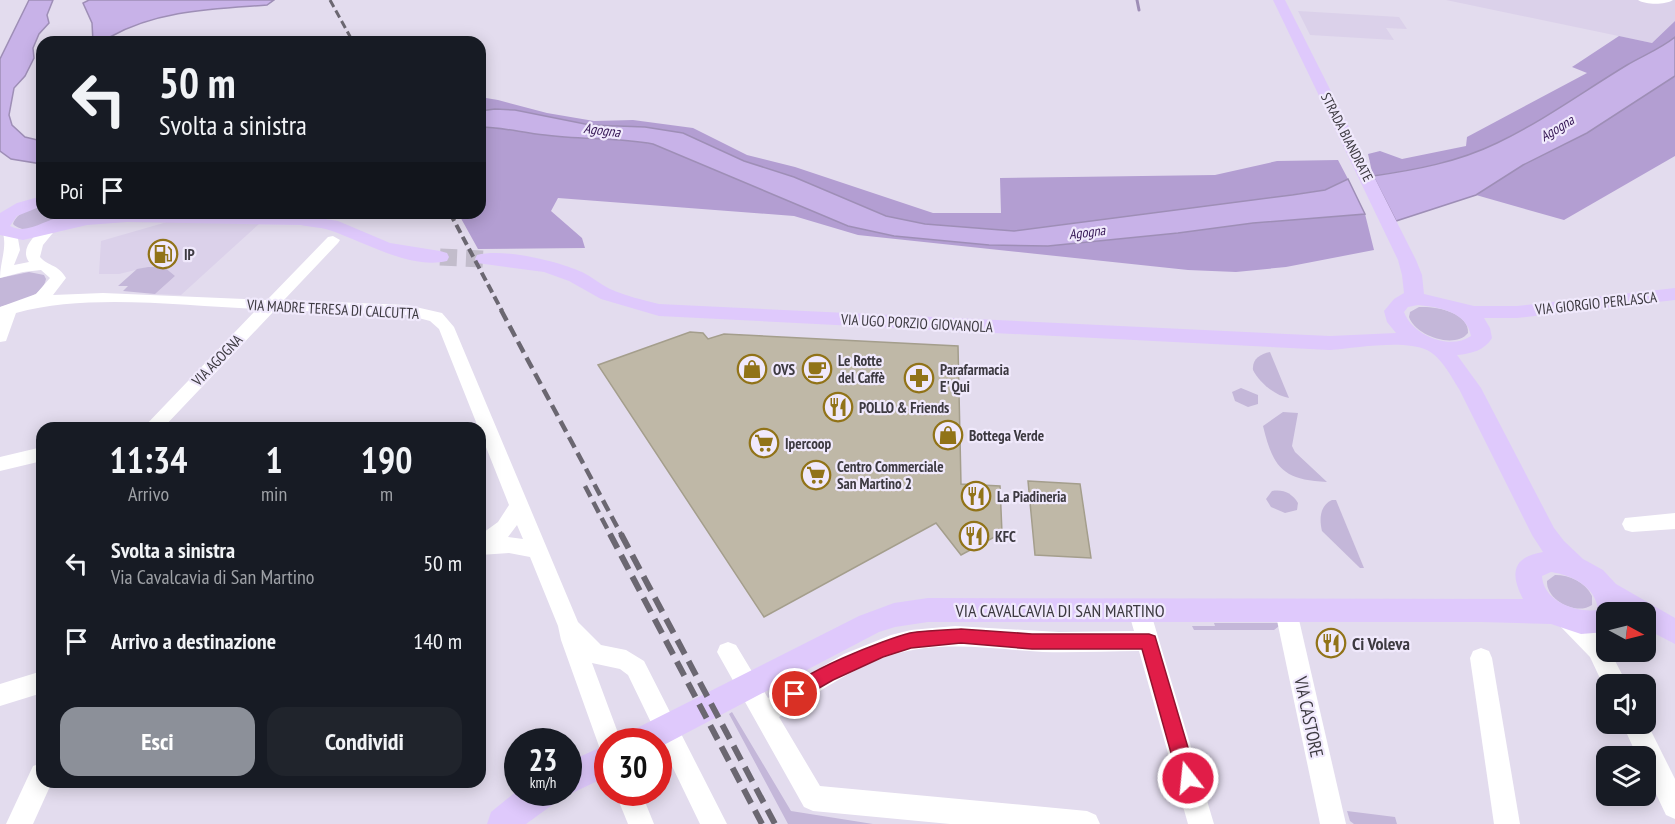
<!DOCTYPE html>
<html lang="it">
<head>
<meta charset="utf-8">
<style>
  body { margin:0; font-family:"PT Sans Narrow",sans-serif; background:#20242c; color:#f1f3f6; height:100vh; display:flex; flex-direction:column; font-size:22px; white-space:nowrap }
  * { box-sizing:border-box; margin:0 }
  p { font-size:20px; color:#9ea1a6 }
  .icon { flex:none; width:33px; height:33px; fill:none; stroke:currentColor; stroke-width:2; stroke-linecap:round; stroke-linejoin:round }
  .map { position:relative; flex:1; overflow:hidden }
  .details { position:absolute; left:36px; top:422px; width:450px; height:366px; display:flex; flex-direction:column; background:#171b24; border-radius:18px; box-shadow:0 3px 15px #0003 }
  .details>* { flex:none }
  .banner { position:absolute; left:36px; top:36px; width:450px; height:183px; border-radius:18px; box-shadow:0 3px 15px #0003; background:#171b24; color:#f1f3f6; overflow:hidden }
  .needle { width:39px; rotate:97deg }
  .fabs { position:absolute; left:1596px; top:602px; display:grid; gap:12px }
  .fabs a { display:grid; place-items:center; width:60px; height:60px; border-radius:12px; background:#171b24; box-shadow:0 3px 15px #0003; font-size:30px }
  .speed { position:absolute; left:504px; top:728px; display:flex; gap:12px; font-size:30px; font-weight:700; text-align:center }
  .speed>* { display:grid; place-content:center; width:78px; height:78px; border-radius:50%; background:#171b24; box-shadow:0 3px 15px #0003; line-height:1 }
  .speed small { font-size:15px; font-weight:400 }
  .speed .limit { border:9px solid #d22; background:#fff; color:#111 }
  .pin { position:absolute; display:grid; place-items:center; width:51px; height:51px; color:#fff; margin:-26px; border:3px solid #fff; border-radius:50%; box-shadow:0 2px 6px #0007 }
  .me { position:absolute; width:66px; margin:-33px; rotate:344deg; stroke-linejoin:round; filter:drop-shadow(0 0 4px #0008) }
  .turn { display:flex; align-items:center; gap:21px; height:126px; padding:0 24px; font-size:27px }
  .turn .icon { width:78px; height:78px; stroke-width:2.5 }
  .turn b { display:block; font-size:42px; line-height:51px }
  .then { display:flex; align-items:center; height:57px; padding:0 24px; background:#0003; gap:12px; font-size:22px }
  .eta { display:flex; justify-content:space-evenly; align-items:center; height:102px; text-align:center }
  .eta b { font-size:36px; font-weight:700; line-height:42px }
  .cta { display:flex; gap:12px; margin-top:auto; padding:12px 24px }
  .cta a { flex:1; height:69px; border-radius:18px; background:#8c9099; color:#fff; font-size:24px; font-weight:700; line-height:69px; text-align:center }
  .cta a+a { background:#20242c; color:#f1f3f6 }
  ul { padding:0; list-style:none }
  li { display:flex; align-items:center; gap:18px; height:78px; padding:0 24px }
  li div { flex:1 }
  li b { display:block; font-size:22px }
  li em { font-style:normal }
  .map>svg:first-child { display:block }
  .built { fill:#dbd1ea }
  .green { fill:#c4b7d9 }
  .forest { fill:#b39ed2 }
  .water { fill:#c8b2e8; stroke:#9e8eb6; stroke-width:1.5 }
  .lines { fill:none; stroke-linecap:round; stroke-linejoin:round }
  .stream { stroke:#9e8eb6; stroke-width:3 }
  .building { fill:#bfb8a7; stroke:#a49e8c; stroke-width:1.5 }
  .major-tunnel { stroke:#c2bccb; stroke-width:17; stroke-dasharray:17 9; stroke-linecap:butt }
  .minor { fill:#fff; fill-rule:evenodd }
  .major { fill:#dfc9fc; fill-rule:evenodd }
  .rail-far3 { stroke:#6b6771; stroke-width:3; stroke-dasharray:8 4; stroke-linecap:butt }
  .rail-far2 { stroke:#6b6771; stroke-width:4; stroke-dasharray:9 4.5; stroke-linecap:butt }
  .rail-far1 { stroke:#6b6771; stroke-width:4.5; stroke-dasharray:12 6; stroke-linecap:butt }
  .rail { stroke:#6b6771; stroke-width:6; stroke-dasharray:16 8; stroke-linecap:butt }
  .route { fill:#e11d48; stroke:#92132f; stroke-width:1.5 }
  .labels { text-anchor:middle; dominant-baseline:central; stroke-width:4.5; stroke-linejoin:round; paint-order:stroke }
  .far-water-label { font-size:14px; font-style:italic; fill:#361755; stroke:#f0e9fc }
  .far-street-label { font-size:14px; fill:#3d3a41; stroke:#f0e9fc }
  .poi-label { font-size:15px; font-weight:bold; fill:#3d3a41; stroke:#f0e9fc; text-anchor:start }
  .street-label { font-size:15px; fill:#3d3a41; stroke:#f0e9fc }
  .near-street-label { font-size:18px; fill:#3d3a41; stroke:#f0e9fc }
  .near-poi-label { font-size:18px; font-weight:bold; fill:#3d3a41; stroke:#f0e9fc; text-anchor:start }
</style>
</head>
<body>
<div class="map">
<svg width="1675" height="824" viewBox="0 0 1675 824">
  <rect width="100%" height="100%" fill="#e3dcee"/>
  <!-- built -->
  <g class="built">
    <path d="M1446,0H1675V21L1652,43Z"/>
    <path d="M1298,11L1399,17L1407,29L1386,28L1394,40L1310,35Z"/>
    <path d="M167,222L260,223L181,295L155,294L175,276L148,267L119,274H99L101,241Z"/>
  </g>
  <!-- green -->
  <g class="green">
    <path d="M42,205V213H69C58,225 26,237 13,224C17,212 31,209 42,205Z"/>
    <path d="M148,267H164L175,276L155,294L123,291L128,286H118L137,269Z"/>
    <path d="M29,272L44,275L46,279C42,298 16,302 0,307V278Z"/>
    <path d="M1419,307C1435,306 1469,312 1468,333C1454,350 1415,335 1409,317L1410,312Z"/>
    <path d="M1270,352L1289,398C1275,396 1259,382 1253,370C1252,359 1260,354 1270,352Z"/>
    <path d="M1241,388L1258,395V404L1248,407L1235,401L1232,392Z"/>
    <path d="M1283,412L1298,413L1292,446L1295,452L1327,482C1282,480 1273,467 1263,426Z"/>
    <path d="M1272,491C1283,489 1292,493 1298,503L1297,510L1285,513L1271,507L1266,499Z"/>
    <path d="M1332,500H1336L1364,568H1360L1322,531C1319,519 1320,505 1332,500Z"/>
    <path d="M1555,575C1570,575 1585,582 1592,596V605C1576,616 1546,600 1547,581Z"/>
    <path d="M1214,623H1283L1274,630H1194L1192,626H1215Z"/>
    <path d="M732,712L791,811L873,824H788L729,714Z"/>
    <path d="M1347,811L1395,817L1397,824H1354L1350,821Z"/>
  </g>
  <!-- forest -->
  <g class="forest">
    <path d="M1675,21V37C1660,50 1644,55 1627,65C1584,91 1543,121 1497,143C1458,162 1415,170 1373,176L1368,154L1380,151L1402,159L1466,146L1467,137L1587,73L1572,67L1619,36L1652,43Z"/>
    <path d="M1675,76V156L1564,220L1476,195L1523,165L1587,133Z"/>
    <path d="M480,97L498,100L547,113L594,121L633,120L693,128L747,155L795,167L933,213H1001L1000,178L1215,175L1277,161L1338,160L1348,179L1325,190L1174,212L1014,231L962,227L925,224L886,216L794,177L744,161L683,133L645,127L590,125L515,110L495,109L480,111Z"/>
    <path d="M480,127C502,127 523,133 545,135C581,140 617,137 653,144L848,226L894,236L989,245L1048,246L1178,233L1253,223L1365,214L1374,250L1286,267L1236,272L1188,270L858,235L794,216L558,198L551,211L582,238L585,248L478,249L458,213H480Z"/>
  </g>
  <!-- water -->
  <g class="water">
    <path d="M29,0H53L47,15L49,23L39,34L33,48L34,58L25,76L14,88L9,115L12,125L25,137L42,141V164L11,159L0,151V59Z"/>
    <path d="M89,0H274L267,5C214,9 158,10 110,37V40L93,42L92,23L83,3Z"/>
    <path d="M1675,37V76L1587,133L1523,165L1476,195L1396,221L1373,176C1415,170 1458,162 1497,143C1543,121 1584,91 1627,65C1644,55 1660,49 1675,37Z"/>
    <path d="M495,109L515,110L590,125L645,127L683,133L744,161L794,177L886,216L925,224L1014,231L1292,195L1325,190L1348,179L1365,214L1253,223L1178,233L1048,246L989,245L894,236L848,226L653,144C617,137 581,140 545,135C523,133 502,127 480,127V111Z"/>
  </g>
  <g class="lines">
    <!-- stream -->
    <path class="stream" d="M1137,0L1139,10"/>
  </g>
  <!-- building -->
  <g class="building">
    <path d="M690,332L703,333L708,339L724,334L958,346L961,484L1000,486L1002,533L961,555L936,523L764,617L598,365Z"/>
    <path d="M1028,481L1080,484L1091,558L1035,555Z"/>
  </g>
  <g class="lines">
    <!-- major-tunnel -->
    <path class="major-tunnel" d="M440,257L484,259"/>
    <!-- minor -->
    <g class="minor">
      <path d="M1638,0H1673C1665,5 1646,5 1638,0Z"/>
      <path d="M50,224L57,228L43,245L40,257C49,267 58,264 66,278L53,295L103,293L267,300L328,237L333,236L340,240L338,243L284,300L407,305L442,313L454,327L578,622L601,645L626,650L644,661L727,824H700L628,675L620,669L592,663L621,741H608V752L600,749L561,640L558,626L530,557L509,553L480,555V535L498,522L509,505L439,329L430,321L407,315L275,310L163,428H143L257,309C181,306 89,293 16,313L6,341L0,342V307L36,294L50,278L41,270L23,272L0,278C0,262 7,249 3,233L10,229L17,233L20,250L14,265L29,262C19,248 36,235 45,225ZM517,525L523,539L508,537Z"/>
      <path d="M42,447V461L0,471V457Z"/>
      <path d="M1675,513V529L1632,532L1625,530L1622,524L1625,518Z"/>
      <path d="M1139,601L1147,603L1150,610L1214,824H1188L1139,651C1107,651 1075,653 1043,652C992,649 941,640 892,655C851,668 815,695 779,717L820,786L1087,811L1096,815L1100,824H950L813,811L804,807L717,652L720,645L728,642L736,645L768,698L844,654L891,635L911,630L955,626L1059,632L1134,631L1128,610L1131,603Z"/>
      <path d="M1286,602L1294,604L1297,611L1346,824H1320L1275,611L1278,604Z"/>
      <path d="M1567,609L1575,611L1606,643V651H1610L1627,684H1606V691L1590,657L1559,625L1556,618L1559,611Z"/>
      <path d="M1481,648L1489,651L1492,658L1520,824H1494L1470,658L1473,651Z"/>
      <path d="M42,671V693L0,706V684Z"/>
      <path d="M1646,721L1675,779V819L1666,815L1646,773V756H1637L1622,723H1646Z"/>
      <path d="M42,763V782H52L33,824H6L33,766Z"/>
      <path d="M615,792H641L654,824H628Z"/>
    </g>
    <!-- major -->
    <g class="major">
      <path d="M1273,0H1285L1416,260L1422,275L1424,294L1474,306H1517L1675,288V300L1517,318H1484L1490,328L1492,338C1485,350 1471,354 1457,355L1481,388L1554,528L1564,541L1583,559L1603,570L1616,584L1675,618V644L1646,629V612H1606V632L1581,634L1551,624L1481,622H928L895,627L879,632L658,748V741H627L631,731L859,616L894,603L928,598L1523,599C1510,574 1512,557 1543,552L1532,535L1459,389C1451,376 1441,357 1427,350C1404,339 1355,348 1330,350L659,316L601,299L569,281L544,272L477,263L475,259L477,255C504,248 557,261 582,272C592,277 600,284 610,289C626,296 643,300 659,304L1330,336L1396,333L1387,322L1384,311L1394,299L1404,293L1402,275L1398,260ZM1418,305C1439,307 1467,312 1471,336C1450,351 1412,335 1404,312L1408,307ZM1551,572C1572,575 1596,587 1598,610C1576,613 1543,601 1542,576Z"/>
      <path d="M42,196V206L17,216L10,226C31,237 50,213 69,218L110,213L301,215L338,221L390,243L440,251L447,253L449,257L447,261C410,270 363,241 329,230C320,227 310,227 301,225L127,222L87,225L23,240L0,235V213L17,203Z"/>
      <path d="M608,744V776L568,795L562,792H568V762Z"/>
      <path d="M518,790L560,792L555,803L526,824H487L491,812Z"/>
    </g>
    <!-- rail-far3 -->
    <path class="rail-far3" d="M330,0L353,42"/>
    <!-- rail-far2 -->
    <path class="rail-far2" d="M450,213L502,311"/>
    <!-- rail-far1 -->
    <g class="rail-far1">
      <path d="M501,310L622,536"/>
      <path d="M585,486L611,536"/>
    </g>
    <!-- rail -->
    <g class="rail">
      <path d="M610,534L762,824"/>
      <path d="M621,534L775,824"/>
    </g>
  </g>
  <!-- route -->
  <path class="route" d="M961,629L1032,634H1149L1155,636L1197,778L1195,785L1188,788L1181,785L1178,778L1142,649H1032L961,643L911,648L883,657L833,680L795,702L789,700L786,694C795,674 886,639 910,633C926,630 944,630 961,629Z"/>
  <!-- icons -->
  <defs>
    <g id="fuel-ring" transform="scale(1.5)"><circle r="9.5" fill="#f0e9fc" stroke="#917318" stroke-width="1.5"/><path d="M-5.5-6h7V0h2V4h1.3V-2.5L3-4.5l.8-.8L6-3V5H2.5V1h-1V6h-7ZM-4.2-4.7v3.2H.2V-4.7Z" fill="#917318"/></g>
    <g id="shop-ring" transform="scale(1.5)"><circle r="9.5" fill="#f0e9fc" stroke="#917318" stroke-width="1.5"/><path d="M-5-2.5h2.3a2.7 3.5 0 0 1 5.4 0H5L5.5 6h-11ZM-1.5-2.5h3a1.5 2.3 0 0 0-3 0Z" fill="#917318"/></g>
    <g id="cafe-ring" transform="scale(1.5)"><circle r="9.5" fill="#f0e9fc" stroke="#917318" stroke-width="1.5"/><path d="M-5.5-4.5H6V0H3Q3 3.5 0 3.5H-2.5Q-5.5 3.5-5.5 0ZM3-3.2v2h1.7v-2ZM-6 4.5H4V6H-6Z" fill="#917318"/></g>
    <g id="pharmacy-ring" transform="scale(1.5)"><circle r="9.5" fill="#f0e9fc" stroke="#917318" stroke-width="1.5"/><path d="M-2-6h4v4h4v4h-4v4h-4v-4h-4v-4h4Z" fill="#917318"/></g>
    <g id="restaurant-ring" transform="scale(1.5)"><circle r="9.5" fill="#f0e9fc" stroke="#917318" stroke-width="1.5"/><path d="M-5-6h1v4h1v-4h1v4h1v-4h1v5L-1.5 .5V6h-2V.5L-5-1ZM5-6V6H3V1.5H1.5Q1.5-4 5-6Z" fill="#917318"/></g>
    <g id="supermarket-ring" transform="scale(1.5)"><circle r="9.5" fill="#f0e9fc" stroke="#917318" stroke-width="1.5"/><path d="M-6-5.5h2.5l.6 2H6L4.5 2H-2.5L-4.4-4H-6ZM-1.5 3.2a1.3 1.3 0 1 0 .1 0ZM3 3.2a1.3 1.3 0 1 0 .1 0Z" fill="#917318"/></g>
  </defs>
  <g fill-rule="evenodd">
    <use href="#fuel-ring" x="163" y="254"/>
    <use href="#shop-ring" x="752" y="369"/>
    <use href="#cafe-ring" x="817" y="369"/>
    <use href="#pharmacy-ring" x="919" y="378"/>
    <use href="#restaurant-ring" x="838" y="407"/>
    <use href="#shop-ring" x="948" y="435"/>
    <use href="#supermarket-ring" x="764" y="443"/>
    <use href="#supermarket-ring" x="816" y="475"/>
    <use href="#restaurant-ring" x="976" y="496"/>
    <use href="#restaurant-ring" x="974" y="536"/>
    <use href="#restaurant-ring" x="1331" y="643"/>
  </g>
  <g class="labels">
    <!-- far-water labels -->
    <g class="far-water-label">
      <text transform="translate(1557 128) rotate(-31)">Agogna</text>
      <text transform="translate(602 130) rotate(7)">Agogna</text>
      <text transform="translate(1087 232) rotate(-7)">Agogna</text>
    </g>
    <!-- far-street labels -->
    <g class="far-street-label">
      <text transform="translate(1347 137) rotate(63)">STRADA BIANDRATE</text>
    </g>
    <!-- poi labels -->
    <g class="poi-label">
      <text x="184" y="254">IP</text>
      <text x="838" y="360">Le Rotte<tspan x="838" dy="17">del Caffè</tspan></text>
      <text x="773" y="369">OVS</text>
      <text x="940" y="369">Parafarmacia<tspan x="940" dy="17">E' Qui</tspan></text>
      <text x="859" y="407">POLLO &amp; Friends</text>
      <text x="969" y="435">Bottega Verde</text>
      <text x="785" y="443">Ipercoop</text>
      <text x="837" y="466">Centro Commerciale<tspan x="837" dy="17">San Martino 2</tspan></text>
      <text x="997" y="496">La Piadineria</text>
      <text x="995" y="536">KFC</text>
    </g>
    <!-- street labels -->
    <g class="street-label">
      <text transform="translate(1596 303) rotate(-6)">VIA GIORGIO PERLASCA</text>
      <text transform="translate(333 309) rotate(3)">VIA MADRE TERESA DI CALCUTTA</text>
      <text transform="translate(917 323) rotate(3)">VIA UGO PORZIO GIOVANOLA</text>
      <text transform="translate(217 360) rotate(-46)">VIA AGOGNA</text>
    </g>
    <!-- near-street labels -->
    <g class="near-street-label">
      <text x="1060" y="610">VIA CAVALCAVIA DI SAN MARTINO</text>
      <text transform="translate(1309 717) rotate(78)">VIA CASTORE</text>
    </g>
    <!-- near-poi labels -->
    <g class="near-poi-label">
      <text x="1352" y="643">Ci Voleva</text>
    </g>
  </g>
</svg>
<div class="fabs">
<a><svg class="needle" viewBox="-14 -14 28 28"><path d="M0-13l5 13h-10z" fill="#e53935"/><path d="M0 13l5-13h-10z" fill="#9ea1a6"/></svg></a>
<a><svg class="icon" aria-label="sound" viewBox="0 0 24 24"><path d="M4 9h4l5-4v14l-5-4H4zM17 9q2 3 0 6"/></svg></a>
<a><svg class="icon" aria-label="layers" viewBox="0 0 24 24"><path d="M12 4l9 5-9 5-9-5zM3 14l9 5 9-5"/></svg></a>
</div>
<div class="speed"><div>23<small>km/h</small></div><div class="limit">30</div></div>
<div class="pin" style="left:795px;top:694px;background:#d93025"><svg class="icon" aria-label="arrive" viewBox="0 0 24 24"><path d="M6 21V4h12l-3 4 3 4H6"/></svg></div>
<svg class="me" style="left:1188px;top:778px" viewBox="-20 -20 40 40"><circle r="17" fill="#e11d48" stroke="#fff" stroke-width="3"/><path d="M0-11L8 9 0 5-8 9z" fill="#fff"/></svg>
<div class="banner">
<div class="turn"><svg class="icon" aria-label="left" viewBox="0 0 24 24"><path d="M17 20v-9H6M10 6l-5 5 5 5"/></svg><div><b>50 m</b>Svolta a sinistra</div></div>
<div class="then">Poi<svg class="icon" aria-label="arrive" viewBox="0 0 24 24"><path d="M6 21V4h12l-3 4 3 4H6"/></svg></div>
</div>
<section class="details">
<div class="eta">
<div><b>11:34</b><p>Arrivo</p></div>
<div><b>1</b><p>min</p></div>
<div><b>190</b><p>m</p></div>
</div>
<ul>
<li><svg class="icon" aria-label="left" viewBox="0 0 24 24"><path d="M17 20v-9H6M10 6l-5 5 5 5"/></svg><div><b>Svolta a sinistra</b><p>Via Cavalcavia di San Martino</p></div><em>50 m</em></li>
<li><svg class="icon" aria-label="arrive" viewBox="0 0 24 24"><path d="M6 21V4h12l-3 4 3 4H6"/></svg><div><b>Arrivo a destinazione</b></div><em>140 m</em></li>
</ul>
<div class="cta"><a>Esci</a><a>Condividi</a></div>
</section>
</div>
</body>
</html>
